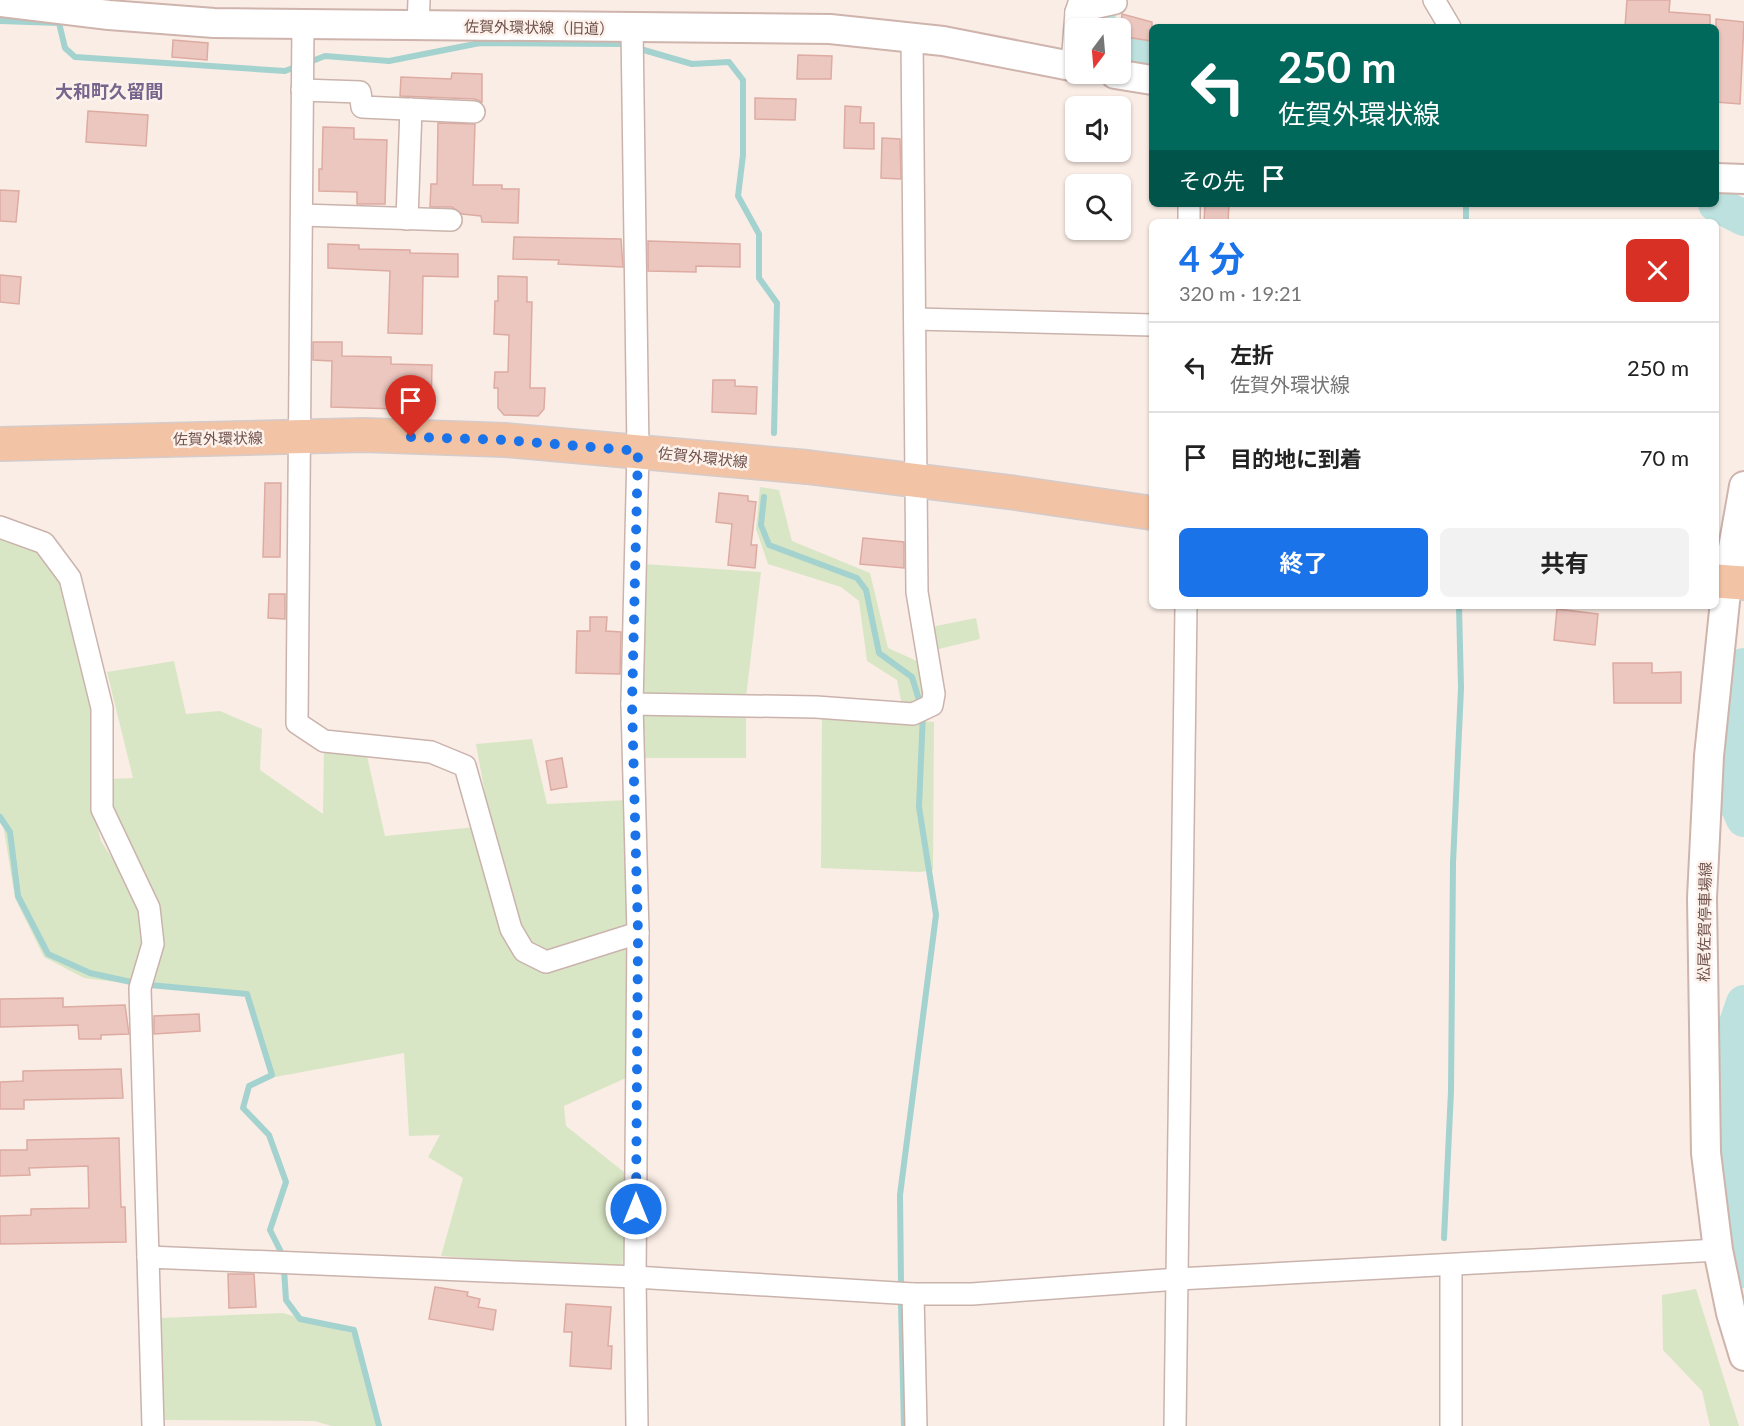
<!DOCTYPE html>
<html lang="ja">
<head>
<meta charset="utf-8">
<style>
  body { margin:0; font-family:Lato,"Noto Sans JP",sans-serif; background:#f2f2f2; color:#222; height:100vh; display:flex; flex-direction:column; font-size:22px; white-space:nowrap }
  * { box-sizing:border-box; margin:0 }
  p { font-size:20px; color:#767676 }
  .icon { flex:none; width:33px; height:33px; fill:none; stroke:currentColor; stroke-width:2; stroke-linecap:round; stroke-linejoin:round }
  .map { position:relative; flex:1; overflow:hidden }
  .side { position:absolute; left:1149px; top:219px; width:570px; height:390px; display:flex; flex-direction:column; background:#fff; border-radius:9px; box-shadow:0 2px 4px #0004 }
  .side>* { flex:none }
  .hud { position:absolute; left:1149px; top:24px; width:570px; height:183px; border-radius:9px; box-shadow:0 2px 4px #0004; background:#00695c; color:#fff; overflow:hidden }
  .needle { width:39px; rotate:196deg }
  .tools { position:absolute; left:1065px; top:18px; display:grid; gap:12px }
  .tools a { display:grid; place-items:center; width:66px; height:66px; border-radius:9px; background:#fff; box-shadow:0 2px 4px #0004; font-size:30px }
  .pin { position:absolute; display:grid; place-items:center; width:51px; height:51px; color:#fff; margin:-62px -26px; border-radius:50% 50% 50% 0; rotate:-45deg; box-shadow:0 0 6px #0007 }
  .pin .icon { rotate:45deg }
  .me { position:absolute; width:66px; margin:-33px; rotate:0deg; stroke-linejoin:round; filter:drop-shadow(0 0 4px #0008) }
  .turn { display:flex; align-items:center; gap:21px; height:126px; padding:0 30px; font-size:27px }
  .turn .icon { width:78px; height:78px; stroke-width:2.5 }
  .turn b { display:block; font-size:42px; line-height:51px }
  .then { display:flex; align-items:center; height:57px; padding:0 30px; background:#0003; gap:12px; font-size:22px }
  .round { display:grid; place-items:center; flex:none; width:63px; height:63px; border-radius:9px; background:#f2f2f2 }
  .overview { display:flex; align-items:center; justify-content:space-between; height:102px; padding:0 30px }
  h1 { font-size:36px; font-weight:700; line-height:45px; color:#1a73e8 }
  .button { display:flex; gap:12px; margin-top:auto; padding:12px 30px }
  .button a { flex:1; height:69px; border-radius:9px; background:#1a73e8; color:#fff; font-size:24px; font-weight:700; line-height:69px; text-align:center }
  .button a+a { background:#f2f2f2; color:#222 }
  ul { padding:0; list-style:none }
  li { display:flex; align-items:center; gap:18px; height:90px; padding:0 30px; border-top:2px solid #e0e0e0 }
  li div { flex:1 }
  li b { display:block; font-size:22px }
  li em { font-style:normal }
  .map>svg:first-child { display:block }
  .green { fill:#d9e6c5 }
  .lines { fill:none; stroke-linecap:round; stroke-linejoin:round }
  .stream { stroke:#a3d2cf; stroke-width:6 }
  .river { stroke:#bce1de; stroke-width:36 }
  .building { fill:#ecc7bf; stroke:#ddaba2; stroke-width:1.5 }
  .street-casing { stroke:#cab3ac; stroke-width:24 }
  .secondary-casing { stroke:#ceb4ad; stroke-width:32 }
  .primary-casing { stroke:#d4cbca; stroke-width:36 }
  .street { stroke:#fff; stroke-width:21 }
  .secondary { stroke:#fff; stroke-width:28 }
  .primary { stroke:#f2c3a4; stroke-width:33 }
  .route { stroke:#1a73e8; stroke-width:10; stroke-dasharray:0 18 }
  .labels { text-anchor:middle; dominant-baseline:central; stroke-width:5; stroke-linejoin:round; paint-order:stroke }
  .street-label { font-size:15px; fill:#70524d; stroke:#fdf2eb }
  .quarter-label { font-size:18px; font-weight:bold; fill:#76658c; stroke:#fdf2eb }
</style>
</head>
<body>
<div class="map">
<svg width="1744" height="1426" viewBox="0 0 1744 1426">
  <rect width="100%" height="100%" fill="#faede5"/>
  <!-- green -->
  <g class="green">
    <path d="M760,487L779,490L792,541L870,573L888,648L919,662L929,697L902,706L897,680L867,661L859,601L841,587L768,564L756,529Z"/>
    <path d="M0,535L40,549L64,586L95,711V818L101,841L143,907L148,945L131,984L84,978L44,957L15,898L3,824L0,821Z"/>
    <path d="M644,564L761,572L746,697L642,696Z"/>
    <path d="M976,618L980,639L935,650L931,627Z"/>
    <path d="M174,661L186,714L220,711L262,729L260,770L323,814L324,747L367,756L385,836L476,827L511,939L476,744L532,739L547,804L627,800L628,1077L564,1106L566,1126L629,1176L622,1269L441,1256L463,1178L428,1157L440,1135L409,1136L404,1053L270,1078L248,993L151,982L158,945L110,805V779L133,778L107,672Z"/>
    <path d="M642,707L746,711V758H641Z"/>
    <path d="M822,714L934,722L933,870L921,872L821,868Z"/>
    <path d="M1696,1289L1739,1426H1710L1702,1391L1663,1350L1662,1295Z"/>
    <path d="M283,1313L354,1334L378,1426H332L314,1421L161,1420L160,1318Z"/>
  </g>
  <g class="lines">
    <!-- stream -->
    <g class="stream">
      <path d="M0,21L59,23L65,48L75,57L285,71L298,66"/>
      <path d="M307,63L325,56L389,61L480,43L623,44L692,64L729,62L743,80V155L738,196L759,234V278L777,303L774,433"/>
      <path d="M1466,222V204"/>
      <path d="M764,497L761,525L769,545L857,578L866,590L879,653L912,677L923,713L919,807L936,915L900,1195L901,1283"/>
      <path d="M0,817L10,832L18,896L48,954L90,973L131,982"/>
      <path d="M150,985L247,994L272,1075L249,1086L243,1108L269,1135L286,1182L270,1230L280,1250"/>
      <path d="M1444,1238L1451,1091L1453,863L1461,688L1459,606"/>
      <path d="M284,1269L286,1300L300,1319L354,1330L379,1426"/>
      <path d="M901,1304L904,1426"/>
    </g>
    <!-- river -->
    <g class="river">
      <path d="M1093,28L1102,0"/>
      <path d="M1120,54L1152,58"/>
      <path d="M1716,204L1744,218"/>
      <path d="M1744,666L1732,793L1744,819"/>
      <path d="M1744,1003L1730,1043L1736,1212L1744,1270"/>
    </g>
  </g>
  <!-- building -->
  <g class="building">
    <path d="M1627,0H1670L1669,12L1710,15V27H1625Z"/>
    <path d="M1122,14L1152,22V41L1120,36Z"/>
    <path d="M1716,19L1744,22L1740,104L1716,102Z"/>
    <path d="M173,40L208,43L207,60L172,57Z"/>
    <path d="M798,55L832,56L831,79H797Z"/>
    <path d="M452,73L482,74V102L475,99L400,96L401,77L451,79Z"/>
    <path d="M755,98L796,99L795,120L755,119Z"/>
    <path d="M845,106L861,107L860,123H874V149L844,148Z"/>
    <path d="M88,111L148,115L146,146L86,142Z"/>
    <path d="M438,123L475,124L473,185H502V189H519L518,223L482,222L481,216L462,214L452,207H430L431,184H437Z"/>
    <path d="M323,127L354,128V139L387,140L385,204H357V192L319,191V169H322Z"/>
    <path d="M882,138L900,139L901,179L881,178Z"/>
    <path d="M0,190L19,191L16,222L0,221Z"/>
    <path d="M1205,204H1229L1228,222H1204Z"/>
    <path d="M514,237L621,239L623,267L558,264L559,260L513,259Z"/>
    <path d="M648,241L740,244V267L696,266V272L648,271Z"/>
    <path d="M328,244L359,245V249L410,250V253L458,254V277L423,276L422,334L388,333L390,271L328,268Z"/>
    <path d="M0,275L21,277L19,304L0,302Z"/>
    <path d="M498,276L527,277V302H532L530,388H545L544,409L538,416L504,415L498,408V388H494L495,372H508L509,335L494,334L495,301H498Z"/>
    <path d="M313,342H342V356L391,357V364L432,365L431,410L331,407L332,361L313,360Z"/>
    <path d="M713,380H735V386L757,387L756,414L712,412Z"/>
    <path d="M265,483H281L280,557H263Z"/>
    <path d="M719,493L748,496V501L756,502L751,545H757L755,568L728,565L732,524L716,522Z"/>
    <path d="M863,538L904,542V568L860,564Z"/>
    <path d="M269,594H285V619L268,618Z"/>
    <path d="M1557,609L1598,614L1595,645L1554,640Z"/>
    <path d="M590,617H607L606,631L621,632L620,674L576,673L577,631H590Z"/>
    <path d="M1613,663H1652V673L1681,672V703H1614Z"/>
    <path d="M562,758L567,787L551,790L546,761Z"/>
    <path d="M63,998V1007L125,1005L129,1034L101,1035V1039H79L78,1025L0,1027V999Z"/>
    <path d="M199,1014L200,1031L154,1034V1016Z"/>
    <path d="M121,1069L123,1098L24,1100V1109H0V1082L23,1081V1071Z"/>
    <path d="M119,1138L121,1207H125L126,1242L0,1244V1216L31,1215V1209L89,1208L88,1166L29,1168L30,1175L0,1176V1150H27V1140Z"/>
    <path d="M228,1274H254L256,1307L229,1308Z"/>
    <path d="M435,1287L468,1292L467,1296L480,1299L478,1307L496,1310L493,1330L429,1319Z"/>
    <path d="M566,1304L611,1307L608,1346H612L611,1369L570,1366L572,1332H564Z"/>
  </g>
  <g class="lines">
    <!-- street casing -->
    <g class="street-casing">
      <g id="street">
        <path d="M1434,0L1450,27"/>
        <path d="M1076,12L1116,3"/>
        <path d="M303,24L297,723L324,741L431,752L465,766L511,929L524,951L546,962L638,933"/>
        <path d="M418,26L419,0"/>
        <path d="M632,28L638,451L632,704L638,933L635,1277L637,1426"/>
        <path d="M1072,66L1076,12L1080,0"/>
        <path d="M302,90L360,92L362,107L474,112"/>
        <path d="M1189,204V222"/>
        <path d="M302,215L451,220"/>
        <path d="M407,219L411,109"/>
        <path d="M915,319L1152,325"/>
        <path d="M0,527L44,543L70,578L102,708V809L149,908L153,944L140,988L148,1257"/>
        <path d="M632,704L816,707L913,714L932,705L934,694L917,592L912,37"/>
        <path d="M913,1294L916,1426"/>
        <path d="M153,1426L148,1257L635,1277L913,1294H972L1178,1279L1718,1250"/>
        <path d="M1175,1426L1186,606"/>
        <path d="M1451,1426V1265"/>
      </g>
    </g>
    <!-- secondary casing -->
    <g class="secondary-casing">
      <g id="secondary">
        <path d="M0,2L109,15L214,23L830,29L943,41L1076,67"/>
        <path d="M1115,74L1152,80"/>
        <path d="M1716,178L1744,179"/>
        <path d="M1744,486L1727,582L1709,756L1702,898L1706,1153L1718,1250L1731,1313L1744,1356"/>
      </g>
    </g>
    <!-- primary casing -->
    <g class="primary-casing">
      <g id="primary">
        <path d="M0,444L364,435L505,440L807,467L1016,493L1152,513"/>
        <path d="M1716,581L1744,583"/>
      </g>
    </g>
    <!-- street -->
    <use href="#street" class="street"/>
    <!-- secondary -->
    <use href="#secondary" class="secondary"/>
    <!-- primary -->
    <use href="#primary" class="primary"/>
  </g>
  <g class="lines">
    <!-- route -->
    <path class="route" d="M411,437L505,440L638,451L632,704L638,933L636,1209"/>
  </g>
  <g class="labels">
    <!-- street labels -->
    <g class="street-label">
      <text transform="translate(539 27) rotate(1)">佐賀外環状線（旧道）</text>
      <text transform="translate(218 438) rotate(-1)">佐賀外環状線</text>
      <text transform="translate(703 457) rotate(6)">佐賀外環状線</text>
      <text transform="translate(1704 922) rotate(-89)">松尾佐賀停車場線</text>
    </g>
    <!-- quarter labels -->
    <g class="quarter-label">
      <text x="109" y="91">大和町久留間</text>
    </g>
  </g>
</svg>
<div class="tools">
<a><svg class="needle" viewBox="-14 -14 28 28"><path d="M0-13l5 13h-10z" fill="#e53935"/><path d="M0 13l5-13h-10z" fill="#767676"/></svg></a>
<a><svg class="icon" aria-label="sound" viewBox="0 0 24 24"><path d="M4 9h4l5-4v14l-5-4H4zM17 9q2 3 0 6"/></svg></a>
<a><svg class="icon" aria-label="search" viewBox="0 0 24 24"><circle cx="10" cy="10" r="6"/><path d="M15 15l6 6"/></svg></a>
</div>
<div class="pin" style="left:411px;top:437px;background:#d93025"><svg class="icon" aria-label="arrive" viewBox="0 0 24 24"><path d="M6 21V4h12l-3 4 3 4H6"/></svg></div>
<svg class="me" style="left:636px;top:1209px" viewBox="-20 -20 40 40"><circle r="17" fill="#1a73e8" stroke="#fff" stroke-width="3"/><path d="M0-11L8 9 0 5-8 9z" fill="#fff"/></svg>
<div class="hud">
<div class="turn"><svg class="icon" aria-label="left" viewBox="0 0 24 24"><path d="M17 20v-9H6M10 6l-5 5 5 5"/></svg><div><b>250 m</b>佐賀外環状線</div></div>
<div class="then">その先<svg class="icon" aria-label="arrive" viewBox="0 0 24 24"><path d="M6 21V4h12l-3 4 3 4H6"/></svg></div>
</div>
<section class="side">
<div class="overview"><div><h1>4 分</h1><p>320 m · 19:21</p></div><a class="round" style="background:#d93025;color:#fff"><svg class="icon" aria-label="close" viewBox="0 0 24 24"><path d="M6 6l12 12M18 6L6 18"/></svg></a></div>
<ul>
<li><svg class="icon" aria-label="left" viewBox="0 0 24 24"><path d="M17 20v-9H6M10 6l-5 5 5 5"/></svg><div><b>左折</b><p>佐賀外環状線</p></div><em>250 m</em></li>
<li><svg class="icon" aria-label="arrive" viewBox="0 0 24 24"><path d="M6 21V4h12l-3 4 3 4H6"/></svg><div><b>目的地に到着</b></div><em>70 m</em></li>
</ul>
<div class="button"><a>終了</a><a>共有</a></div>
</section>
</div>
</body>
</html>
